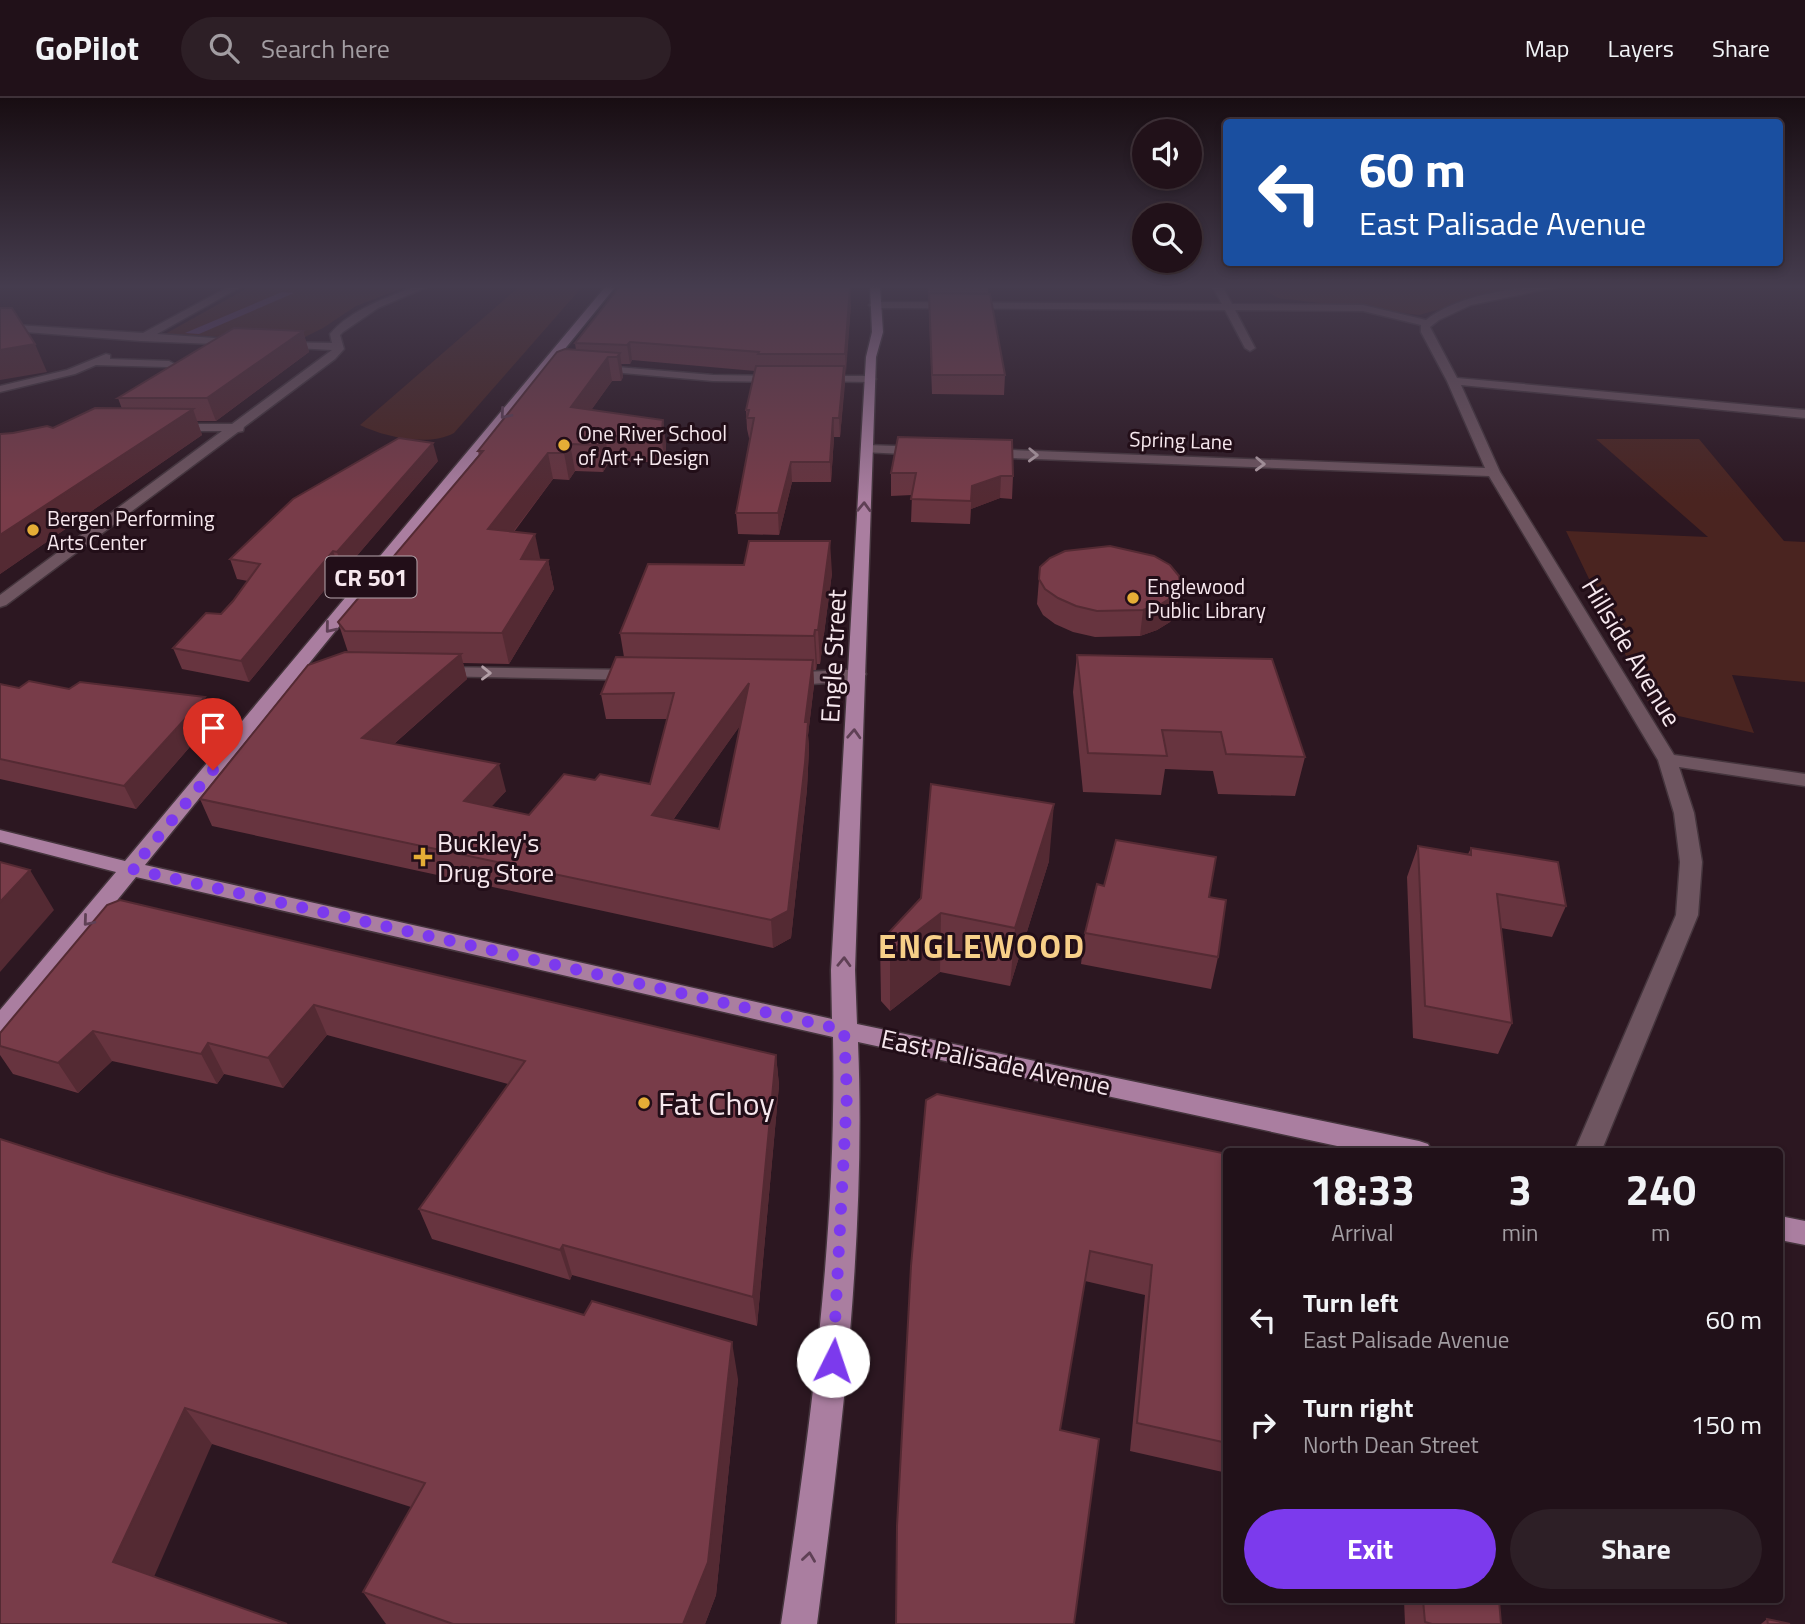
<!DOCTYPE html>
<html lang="en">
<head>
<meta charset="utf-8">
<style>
  body { margin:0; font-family:"Titillium Web",sans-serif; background:#2d1f26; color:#f1f3f6; height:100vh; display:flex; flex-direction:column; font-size:26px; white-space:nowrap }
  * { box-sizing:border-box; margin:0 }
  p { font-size:23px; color:#a29da2 }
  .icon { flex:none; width:38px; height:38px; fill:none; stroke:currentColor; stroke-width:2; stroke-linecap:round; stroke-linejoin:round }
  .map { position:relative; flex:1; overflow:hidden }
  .details { position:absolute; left:1223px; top:1050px; width:560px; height:455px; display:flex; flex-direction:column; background:#211119; border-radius:7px; box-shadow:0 4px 10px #0003,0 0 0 2px #3e3138 }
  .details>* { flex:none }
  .banner { position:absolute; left:1223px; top:21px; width:560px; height:147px; border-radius:7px; box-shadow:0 4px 10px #0003,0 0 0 2px #3e3138; background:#1a4fa0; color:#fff; overflow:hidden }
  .tools { position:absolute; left:1132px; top:21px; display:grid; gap:14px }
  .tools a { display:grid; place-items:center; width:70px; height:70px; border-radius:50%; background:#211119; box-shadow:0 4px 10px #0003,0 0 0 2px #3e3138; font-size:35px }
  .pin { position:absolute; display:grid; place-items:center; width:60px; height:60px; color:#fff; margin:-72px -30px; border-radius:50% 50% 50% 0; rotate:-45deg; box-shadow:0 0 7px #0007 }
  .pin .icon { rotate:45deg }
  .me { position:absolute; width:77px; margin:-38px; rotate:4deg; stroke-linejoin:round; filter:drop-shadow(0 0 5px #0008) }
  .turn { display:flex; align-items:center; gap:24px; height:147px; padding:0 21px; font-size:32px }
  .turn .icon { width:91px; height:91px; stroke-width:2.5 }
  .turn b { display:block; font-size:49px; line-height:60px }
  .eta { display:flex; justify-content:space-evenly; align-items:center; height:119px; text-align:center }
  .eta b { font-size:42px; font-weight:700; line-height:49px }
  .cta { display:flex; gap:14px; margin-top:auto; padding:14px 21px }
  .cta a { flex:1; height:80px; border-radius:42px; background:#7c3aed; color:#fff; font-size:28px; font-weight:700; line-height:80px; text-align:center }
  .cta a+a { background:#2d1f26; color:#f1f3f6 }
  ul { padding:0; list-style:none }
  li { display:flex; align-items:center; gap:21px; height:105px; padding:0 21px }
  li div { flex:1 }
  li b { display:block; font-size:26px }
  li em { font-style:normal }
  header { display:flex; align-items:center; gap:42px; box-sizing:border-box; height:98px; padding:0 35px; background:#211119; border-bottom:2px solid #3e3138 }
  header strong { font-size:33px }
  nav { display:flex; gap:38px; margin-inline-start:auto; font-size:24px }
  .search { width:490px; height:63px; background:#2d1f26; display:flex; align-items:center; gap:18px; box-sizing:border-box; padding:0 24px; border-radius:38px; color:#a29da2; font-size:26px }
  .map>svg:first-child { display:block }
  .green { fill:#4a2420 }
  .water { fill:#5d3f6f }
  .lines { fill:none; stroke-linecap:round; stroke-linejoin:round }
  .minor-casing { stroke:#45353d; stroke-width:3 }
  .major-casing { stroke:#45353d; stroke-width:3 }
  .minor { fill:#6e5560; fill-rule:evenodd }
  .major { fill:#aa7ea0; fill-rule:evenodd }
  .wall { fill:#67343f; fill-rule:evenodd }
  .shaded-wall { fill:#542a33 }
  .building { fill:#783c49; stroke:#542a33; stroke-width:2; fill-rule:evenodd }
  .oneway { stroke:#5f4055 }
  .oneway2 { stroke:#b29ea6 }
  .route { stroke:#7c3aed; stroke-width:12; stroke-dasharray:0 21.6 }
  .poi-dot { fill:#e5ad36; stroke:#220e18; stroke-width:2.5 }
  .labels { text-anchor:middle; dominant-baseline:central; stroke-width:6; stroke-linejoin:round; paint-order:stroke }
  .far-poi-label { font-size:21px; fill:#f6e7ed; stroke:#220e18; text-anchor:start }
  .far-street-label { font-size:21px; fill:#f6e7ed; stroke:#220e18 }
  .shield { fill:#220e18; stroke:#b6a6ad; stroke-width:2 }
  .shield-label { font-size:24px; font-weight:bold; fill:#f6e7ed }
  .street-label { font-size:26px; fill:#f6e7ed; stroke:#220e18 }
  .poi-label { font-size:26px; fill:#f6e7ed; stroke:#220e18; text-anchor:start }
  .near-poi-label { font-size:32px; fill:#f6e7ed; stroke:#220e18; text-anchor:start }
  .district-label { font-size:33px; font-weight:bold; letter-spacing:2px; fill:#f7cf88; stroke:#220e18 }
</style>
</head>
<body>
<header>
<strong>GoPilot</strong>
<div class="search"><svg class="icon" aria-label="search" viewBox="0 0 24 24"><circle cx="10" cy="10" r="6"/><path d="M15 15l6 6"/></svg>Search here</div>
<nav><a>Map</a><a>Layers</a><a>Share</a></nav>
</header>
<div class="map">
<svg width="1805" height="1526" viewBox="0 0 1805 1526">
  <rect width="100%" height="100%" fill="#2c1721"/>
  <!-- green -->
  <g class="green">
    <path d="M251,188H408L356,208L323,230L303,240L280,242L165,236Z"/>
    <path d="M520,188H583L454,335C429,349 384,339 360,327Z"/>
    <path d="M1259,188H1522L1419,217L1278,200Z"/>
    <path d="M1596,341H1699L1784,443L1805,444V584L1732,577L1754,635L1652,612L1566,433L1708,439Z"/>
  </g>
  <!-- water -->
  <path class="water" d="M282,194L294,195L199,236L185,235Z"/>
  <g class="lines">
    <!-- minor casing -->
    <g class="minor-casing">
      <g id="minor">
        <path d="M230,188H242L157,236L243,242V246L239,247L141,243L0,232V226L143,235Z"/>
        <path d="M416,188H429L378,210L343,234L340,237L344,251L335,261L244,329L243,333L238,334L6,507L0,509V497L222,333H171L165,329L167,326H232L332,252L278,249L274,248V244L332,245L330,236C351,211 387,200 416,188Z"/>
        <path d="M1212,188H1222L1232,206L1363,207L1426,222C1459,196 1520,188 1561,188L1471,207L1439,222L1430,229L1457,280L1805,312V320L1461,287L1500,374L1674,657L1805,676V688L1679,669L1694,715L1702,764L1698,817L1601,1054H1574L1676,817L1680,764L1674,715L1658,662L1489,378L984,359L978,355L984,351L1485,370L1447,283L1421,234V227L1363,213L1235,212L1255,250L1250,253L1245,250L1225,212L874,210L869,207L874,204L1222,206Z"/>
        <path d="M106,256L110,257V261L169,263L187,273L170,287L164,284L174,274L167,269L96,267L75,276L0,294V288L67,272Z"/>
        <path d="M593,267L713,277L781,278L787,281L781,284L713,283L589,272L587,270Z"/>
        <path d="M817,278H870L876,281L870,284L813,283L811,281Z"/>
        <path d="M867,347L924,349L930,353L924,357L863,354L861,351Z"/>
        <path d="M438,569L636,572L645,577L636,582L432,578L429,574Z"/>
        <path d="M857,571L863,572L866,576L863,580C846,584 791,591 779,579C785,573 842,573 857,571Z"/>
      </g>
    </g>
    <!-- major casing -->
    <g class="major-casing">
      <g id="major">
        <path d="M606,188H616L145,767L832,921L831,872L866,259L872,234L870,188H880L883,234L876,259L855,872L857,926L1419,1043L1428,1046L1432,1054H1365L858,944C866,1138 842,1334 817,1526H781C810,1332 837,1135 833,939L136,779L9,935L0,938V912L116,774L0,744V732L125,763Z"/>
        <path d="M1780,1118L1805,1123V1147L1780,1142Z"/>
      </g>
    </g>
    <!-- minor -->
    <use href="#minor" class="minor"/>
    <!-- major -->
    <use href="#major" class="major"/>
  </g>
  <!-- wall -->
  <g class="wall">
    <path d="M928,188H988V196L1005,277L1004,297L932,296Z"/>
    <path d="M851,206L840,339H834L831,384H792L779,437L738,436L736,415L750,340H749L747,331L746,312L755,273L632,262L630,266H621L623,279L621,283H612L591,312L663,322L666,348L665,364H609L603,374L575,373L569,382L553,381L514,434L540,462H548L554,491L509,566L463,565L467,581L394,646L506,693L491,708L529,717L595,682L650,686L667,621H606L601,596L624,559L620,535L832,475L820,566H817L816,572H813L814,587L808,637L809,650L807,691L791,840L773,850L212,728L200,701L348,554L338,524L479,358L478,353L576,252L575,245ZM741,626L719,731L673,722Z"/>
    <path d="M303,233L309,254L216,323H197L202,337L0,476V336L53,330L122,311L118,300Z"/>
    <path d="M898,339L1013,378L1012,401L1000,400L971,411L970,426L911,424L912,397L891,398V375Z"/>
    <path d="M438,363L343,474L340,473L249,584L182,571L173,550L221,516L233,503L248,483L237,481L230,461Z"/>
    <path d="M1039,481L1176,514L1170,524L1157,532L1140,538L1095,539L1073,534L1055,526L1043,517L1037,506Z"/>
    <path d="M1077,557L1305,659L1295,698L1218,696L1213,673L1165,671L1161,697L1083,694L1073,594Z"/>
    <path d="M0,586L19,590L214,621L136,711L0,681Z"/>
    <path d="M1418,748L1468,756L1471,750L1566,808L1552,839L1501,830L1512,925L1498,956L1413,940L1407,779Z"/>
    <path d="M1049,763L1010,888L940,874L890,913L881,903L880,844Z"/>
    <path d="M1209,799L1218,859L1211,891L1081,866L1085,835Z"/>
    <path d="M107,807L776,957L779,987L757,1228L572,1177L570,1182L432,1141L419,1111L508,986L327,937L283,990L224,976L217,986L112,963L78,995L13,976L0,957V935Z"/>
    <path d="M926,1002L1227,1056V1375L1130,1353L1145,1197L1085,1183L1060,1332L1074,1526Z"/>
    <path d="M0,1041L738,1281L716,1497L705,1526H386L363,1494L411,1409L212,1346L0,1526Z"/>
    <path d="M1404,1502H1499L1501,1526H1405Z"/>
    <path d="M1767,1521L1790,1526H1761Z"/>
  </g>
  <!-- shaded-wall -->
  <g class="shaded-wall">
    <path d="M850,189L851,206L846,275L845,256Z"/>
    <path d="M303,233L309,254L216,323L207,300Z"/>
    <path d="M630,244L632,262L630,266L627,247Z"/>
    <path d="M35,246L47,274L0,282V252Z"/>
    <path d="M620,255L623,279L621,283L617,259Z"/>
    <path d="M608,259L612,283L575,335L571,309Z"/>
    <path d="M844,268L845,287L840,339L839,320Z"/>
    <path d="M193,311L202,337L0,476V437Z"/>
    <path d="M833,320L834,339L831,384L830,364Z"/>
    <path d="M663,322L666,348L665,364L661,338Z"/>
    <path d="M605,338L609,364L603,374L599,347Z"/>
    <path d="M433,345L438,363L343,474L337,454Z"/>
    <path d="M570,346L575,373L569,382L564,355Z"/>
    <path d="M548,355L553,381L494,459L488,431Z"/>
    <path d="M791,364L792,384L779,437L778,415Z"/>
    <path d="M1001,378L1000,400L971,411L970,426L972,388Z"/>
    <path d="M535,436L541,465L521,461Z"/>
    <path d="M830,443L832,475L820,566L818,532Z"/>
    <path d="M333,453L340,473L249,584L241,563Z"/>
    <path d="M548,462L554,491L509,566L502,535Z"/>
    <path d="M1180,489L1176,514L1170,524L1157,532L1140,538L1143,512Z"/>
    <path d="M815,532L817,566L816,572L814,538Z"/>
    <path d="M461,556L467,581L371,666L362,640Z"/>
    <path d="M813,562L814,587L808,637L809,650L807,691L791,840L773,850L771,822L805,624Z"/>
    <path d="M749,585L752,611L657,744L652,717Z"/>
    <path d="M205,599L214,621L136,711L124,688Z"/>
    <path d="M499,666L506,693L472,730L464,703Z"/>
    <path d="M1054,706L1049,763L1010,888L1015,830Z"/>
    <path d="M30,772L54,812L0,874V804Z"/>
    <path d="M941,815L940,874L890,913V854Z"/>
    <path d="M314,907L327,937L283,990L268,960Z"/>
    <path d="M93,933L112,963L78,995L58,965Z"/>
    <path d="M208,945L224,976L217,986L201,956Z"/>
    <path d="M776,957L779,987L757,1228L753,1199Z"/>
    <path d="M563,1147L572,1177L570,1182L560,1152Z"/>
    <path d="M732,1244L738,1281L716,1497L705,1526H683Z"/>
    <path d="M185,1310L212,1346L146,1497L113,1464Z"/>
  </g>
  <!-- building -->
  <g class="building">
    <path d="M620,188H849L850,189L845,256H758L759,254L630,244L627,247L575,245Z"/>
    <path d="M929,195L990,196L1005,277H932Z"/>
    <path d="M0,210H12L35,246L0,252Z"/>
    <path d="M234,230L303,233L207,300H118Z"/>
    <path d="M565,251L620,255L617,259H608L571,309L663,322L661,338H605L599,347L570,346L564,355H548L488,431L535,436L521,461L548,462L502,535L345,533L338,524L483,353H478L557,254Z"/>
    <path d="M756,268H844L839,320H833L830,364H791L778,415H736L754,320H747L749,312H746Z"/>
    <path d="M95,310L193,311L0,437V336L13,335L47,328L53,330Z"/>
    <path d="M898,339L1012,342L1013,378H1001L972,388L971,403L911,401L916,375H891Z"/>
    <path d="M399,340L433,345L337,454L333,453L241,563L173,550L206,515L221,516L233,503L260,466L230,461L293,401Z"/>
    <path d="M749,443H830L818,532H815L814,538L620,535L648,466L744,467Z"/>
    <path d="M1110,448L1154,458L1170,467L1179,478L1180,489L1174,498L1161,506L1143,512L1097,513L1076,508L1058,500L1045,491L1039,481L1040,469L1050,460L1065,453Z"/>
    <path d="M345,554L461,556L362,640L499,666L464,703L529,717L564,676L595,682L600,676L650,686L674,595L601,596L616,559L813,562L805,624H808L805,665L788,813L771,822L200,701L308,567ZM749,585L719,731L652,717Z"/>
    <path d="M1077,557L1272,561L1305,659L1226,656L1221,634L1162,632L1167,658L1088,655Z"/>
    <path d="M29,583L69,591L80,584L205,599L124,688L0,661V586L19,590Z"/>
    <path d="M931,686L1054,706L1015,830L941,815L890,854L880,844L921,800Z"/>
    <path d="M1116,742L1216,759L1209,799L1226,802L1218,859L1085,835L1097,786L1104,788Z"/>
    <path d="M1418,748L1471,757V750L1558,764L1566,808L1497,796L1512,925L1425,908Z"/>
    <path d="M0,764L30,772L0,804Z"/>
    <path d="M120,802L776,957L753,1199L563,1147L560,1152L419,1111L525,963L314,907L268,960L208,945L201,956L93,933L58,965L0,948V935L107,807Z"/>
    <path d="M937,996L1227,1056V1345L1137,1325L1152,1167L1090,1153L1060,1332L1099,1341L1074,1526H896L897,1428L911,1168L926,1002Z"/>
    <path d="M0,1041L109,1076L584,1217L592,1203L732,1244L708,1464L683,1526H453L363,1494L425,1385L185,1310L113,1464L287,1526H0Z"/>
    <path d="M1423,1502H1499L1501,1526H1432L1425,1524Z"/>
    <path d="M1767,1521L1790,1526H1768Z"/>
  </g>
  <!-- one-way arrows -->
  <defs><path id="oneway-chevron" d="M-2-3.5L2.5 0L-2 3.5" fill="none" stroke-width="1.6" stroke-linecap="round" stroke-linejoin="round" transform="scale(1.75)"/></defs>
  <g class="oneway">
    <use href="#oneway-chevron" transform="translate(505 316) rotate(130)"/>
    <use href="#oneway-chevron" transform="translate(864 409) rotate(-88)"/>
    <use href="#oneway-chevron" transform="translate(330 530) rotate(129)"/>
    <use href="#oneway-chevron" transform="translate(854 636) rotate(-87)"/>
    <use href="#oneway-chevron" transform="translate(88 823) rotate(130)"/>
    <use href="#oneway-chevron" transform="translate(844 864) rotate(-88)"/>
    <use href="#oneway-chevron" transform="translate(809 1459) rotate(-82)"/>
  </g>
  <g class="oneway2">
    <use href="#oneway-chevron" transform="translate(1033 357) rotate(2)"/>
    <use href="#oneway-chevron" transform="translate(1260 366) rotate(2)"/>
    <use href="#oneway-chevron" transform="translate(486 575) rotate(1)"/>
  </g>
  <!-- sky -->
  <linearGradient id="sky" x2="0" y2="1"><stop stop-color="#180d12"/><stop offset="0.47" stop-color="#453c4e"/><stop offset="1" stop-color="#453c4e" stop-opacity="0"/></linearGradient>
  <rect width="1805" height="401" fill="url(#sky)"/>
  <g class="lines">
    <!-- route -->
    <path class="route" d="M213,672L132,771L844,932L847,996L833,1263"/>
  </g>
  <!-- markers -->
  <g class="poi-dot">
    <circle cx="564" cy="347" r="7"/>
    <circle cx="33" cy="432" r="7"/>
    <circle cx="1133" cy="500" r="7"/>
    <path d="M419.5 748.5h7v7h7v7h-7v7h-7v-7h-7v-7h7z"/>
    <circle cx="644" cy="1005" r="7"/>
  </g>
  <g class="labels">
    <!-- far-poi labels -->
    <g class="far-poi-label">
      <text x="578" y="335">One River School<tspan x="578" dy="24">of Art + Design</tspan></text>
      <text x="47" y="420">Bergen Performing<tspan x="47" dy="24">Arts Center</tspan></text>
      <text x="1147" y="488">Englewood<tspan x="1147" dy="24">Public Library</tspan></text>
    </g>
    <!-- far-street labels -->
    <g class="far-street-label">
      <text transform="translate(1181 342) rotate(2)">Spring Lane</text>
    </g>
    <!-- shield labels -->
    <rect class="shield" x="325.5" y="458.5" width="91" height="41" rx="5"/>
    <g class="shield-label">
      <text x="371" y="479">CR 501</text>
    </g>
    <!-- street labels -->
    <g class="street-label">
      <text transform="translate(1632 554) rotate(59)">Hillside Avenue</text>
      <text transform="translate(833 558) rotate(-87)">Engle Street</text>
      <text transform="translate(996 964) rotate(12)">East Palisade Avenue</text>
    </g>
    <!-- poi labels -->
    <g class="poi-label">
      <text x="437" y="744">Buckley's<tspan x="437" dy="30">Drug Store</tspan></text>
    </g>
    <!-- near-poi labels -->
    <g class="near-poi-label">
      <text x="658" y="1005">Fat Choy</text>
    </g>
    <!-- district labels -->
    <g class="district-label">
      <text x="982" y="848">ENGLEWOOD</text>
    </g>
  </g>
</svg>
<div class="tools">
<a><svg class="icon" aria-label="sound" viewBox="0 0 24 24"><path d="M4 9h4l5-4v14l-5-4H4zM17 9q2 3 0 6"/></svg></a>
<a><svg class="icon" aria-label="search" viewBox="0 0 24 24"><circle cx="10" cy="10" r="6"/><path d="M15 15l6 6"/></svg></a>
</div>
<div class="pin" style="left:213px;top:672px;background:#d93025"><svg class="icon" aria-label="arrive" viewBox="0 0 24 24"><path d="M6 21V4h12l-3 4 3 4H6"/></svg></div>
<svg class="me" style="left:833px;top:1263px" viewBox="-20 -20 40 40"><circle r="19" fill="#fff"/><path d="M0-13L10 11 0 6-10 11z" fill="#7c3aed"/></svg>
<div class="banner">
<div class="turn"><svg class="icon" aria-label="left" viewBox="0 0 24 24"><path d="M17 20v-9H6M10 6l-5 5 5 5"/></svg><div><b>60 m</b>East Palisade Avenue</div></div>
</div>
<section class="details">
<div class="eta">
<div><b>18:33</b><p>Arrival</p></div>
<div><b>3</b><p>min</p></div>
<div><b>240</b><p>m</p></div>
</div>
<ul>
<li><svg class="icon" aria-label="left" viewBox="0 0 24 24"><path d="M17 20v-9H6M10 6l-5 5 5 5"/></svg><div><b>Turn left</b><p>East Palisade Avenue</p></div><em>60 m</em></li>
<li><svg class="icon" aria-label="right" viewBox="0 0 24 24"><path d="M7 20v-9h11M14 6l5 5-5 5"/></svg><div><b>Turn right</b><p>North Dean Street</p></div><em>150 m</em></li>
</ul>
<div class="cta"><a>Exit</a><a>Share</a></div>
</section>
</div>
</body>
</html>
